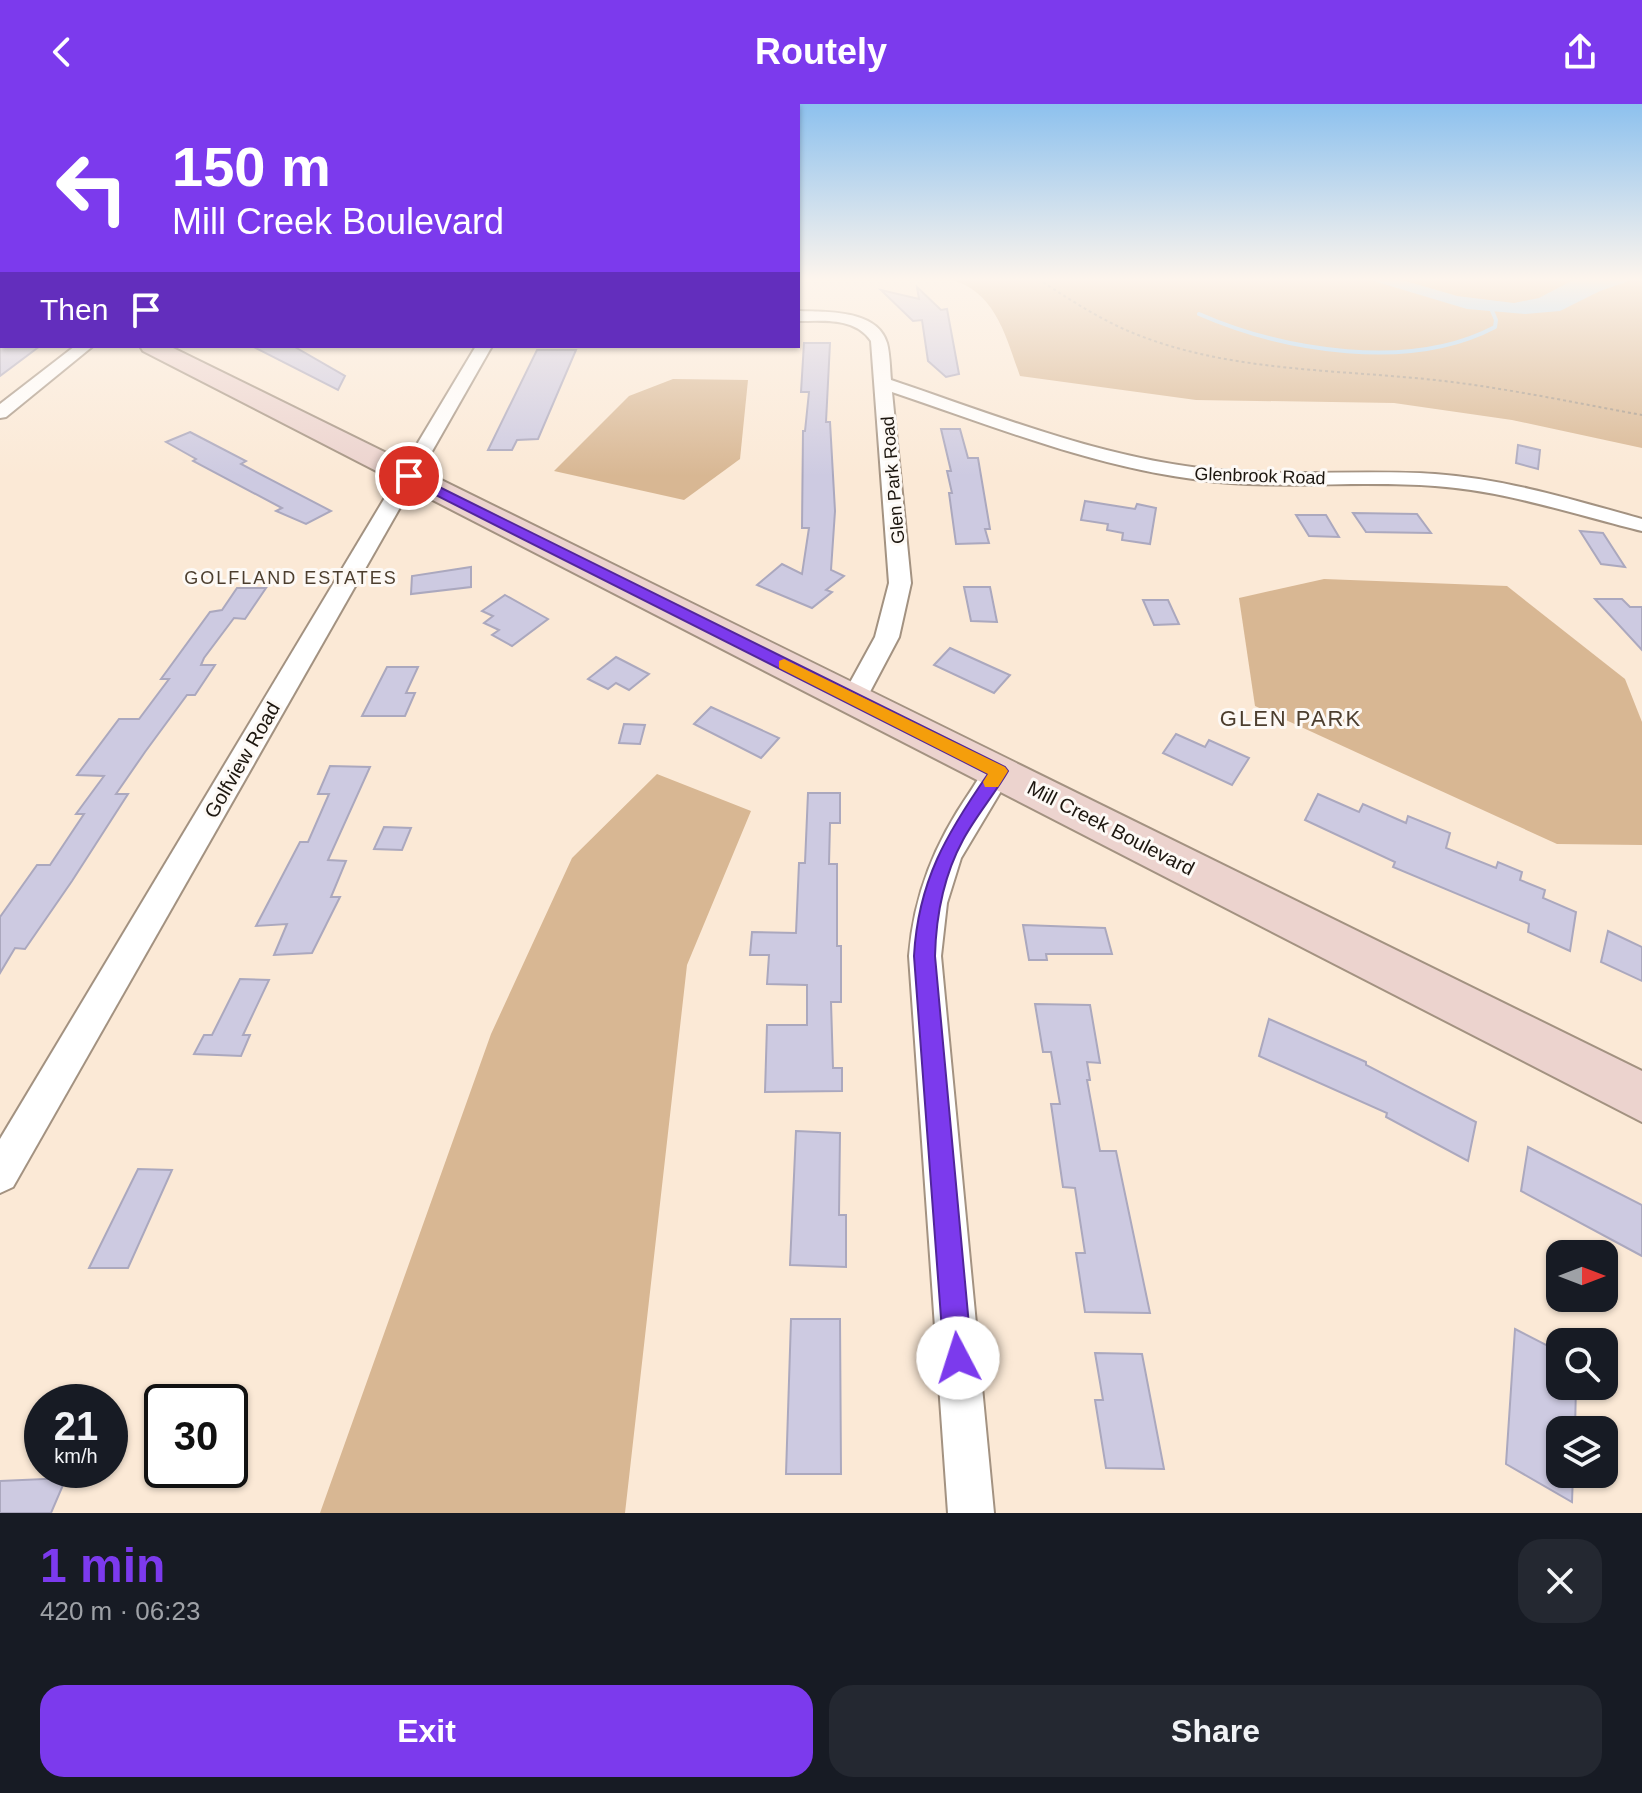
<!DOCTYPE html>
<html lang="en">
<head>
<meta charset="utf-8">
<style>
  body { margin:0; font-family:Helvetica,sans-serif; background:#242831; color:#f1f3f6; height:100vh; display:flex; flex-direction:column; font-size:30px; white-space:nowrap }
  * { box-sizing:border-box; margin:0 }
  p { font-size:26px; color:#9ea1a6 }
  .icon { flex:none; width:44px; height:44px; fill:none; stroke:currentColor; stroke-width:2; stroke-linecap:round; stroke-linejoin:round }
  .map { position:relative; height:1409px; overflow:hidden }
  .drawer { display:flex; flex-direction:column; background:#171b24; flex:1 }
  .drawer>* { flex:none }
  .hud { position:absolute; left:0px; top:0px; width:800px; height:244px; box-shadow:0 2px 6px #0004; background:#7c3aed; color:#fff; overflow:hidden }
  .needle { width:52px; rotate:90deg }
  .fabs { position:absolute; left:1546px; top:1136px; display:grid; gap:16px }
  .fabs a { display:grid; place-items:center; width:72px; height:72px; border-radius:16px; background:#171b24; box-shadow:0 2px 6px #0004; font-size:40px }
  .speed { position:absolute; left:24px; top:1280px; display:flex; gap:16px; font-size:40px; font-weight:700; text-align:center }
  .speed>* { display:grid; place-content:center; width:104px; height:104px; border-radius:50%; background:#171b24; box-shadow:0 2px 6px #0004; line-height:1 }
  .speed small { font-size:20px; font-weight:400 }
  .speed .limit { border:4px solid #111; border-radius:12px; background:#fff; color:#111 }
  .pin { position:absolute; display:grid; place-items:center; width:68px; height:68px; color:#fff; margin:-34px; border:4px solid #fff; border-radius:50%; box-shadow:0 2px 8px #0007 }
  .me { position:absolute; width:88px; margin:-44px; rotate:355deg; stroke-linejoin:round; filter:drop-shadow(0 0 6px #0008) }
  .turn { display:flex; align-items:center; gap:28px; height:168px; padding:0 40px; font-size:36px }
  .turn .icon { width:104px; height:104px; stroke-width:2.5 }
  .turn b { display:block; font-size:56px; line-height:68px }
  .then { display:flex; align-items:center; height:76px; padding:0 40px; background:#0003; gap:16px; font-size:30px }
  .round { display:grid; place-items:center; flex:none; width:84px; height:84px; border-radius:24px; background:#242831 }
  .summary { display:flex; align-items:center; justify-content:space-between; height:136px; padding:0 40px }
  h1 { font-size:48px; font-weight:700; line-height:60px; color:#7c3aed }
  .cta { display:flex; gap:16px; margin-top:auto; padding:16px 40px }
  .cta a { flex:1; height:92px; border-radius:24px; background:#7c3aed; color:#fff; font-size:32px; font-weight:700; line-height:92px; text-align:center }
  .cta a+a { background:#242831; color:#f1f3f6 }
  header { display:flex; justify-content:space-between; align-items:center; height:104px; padding:0 40px; background:#7c3aed; color:#fff; font-size:36px; font-weight:700 }
  .map>svg:first-child { display:block }
  .green { fill:#d8b793 }
  .water { fill:#a6d4f8 }
  .lines { fill:none; stroke-linecap:round; stroke-linejoin:round }
  .stream { stroke:#a6d4f8; stroke-width:4 }
  .building { fill:#cdcae1; stroke:#aba8be; stroke-width:2 }
  .street-casing { stroke:#a39281; stroke-width:4 }
  .secondary-casing { stroke:#a39281; stroke-width:4 }
  .path { stroke:#a39687; stroke-width:2; stroke-dasharray:3 3; stroke-linecap:butt }
  .street { fill:#fff; fill-rule:evenodd }
  .secondary { fill:#ecd3ce; fill-rule:evenodd }
  .route { fill:#7c3aed; stroke:#51269a; stroke-width:2 }
  .slow { fill:#f59e0b }
  .labels { text-anchor:middle; dominant-baseline:central; stroke-width:6; stroke-linejoin:round; paint-order:stroke }
  .far-street-label { font-size:18px; fill:#1c160f; stroke:#fdf9f5 }
  .far-neighbourhood-label { font-size:18px; letter-spacing:2px; fill:#4c3e2e; stroke:#fdf9f5 }
  .street-label { font-size:20px; fill:#1c160f; stroke:#fdf9f5 }
  .neighbourhood-label { font-size:22px; letter-spacing:2px; fill:#4c3e2e; stroke:#fdf9f5 }
</style>
</head>
<body>
<header><svg class="icon" aria-label="back" viewBox="0 0 24 24"><path d="M15 5l-7 7 7 7"/></svg>Routely<svg class="icon" aria-label="share" viewBox="0 0 24 24"><path d="M12 15V3M7 8l5-5 5 5M5 13v7h14v-7"/></svg></header>
<div class="map">
<svg width="1642" height="1409" viewBox="0 0 1642 1409">
  <rect width="100%" height="100%" fill="#fbe9d6"/>
  <!-- green -->
  <g class="green">
    <path d="M948,175H1642V344L1512,316L1394,299L1196,296L1020,272C1006,233 995,185 948,175Z"/>
    <path d="M673,275L748,276L740,355L684,396L554,367L629,292Z"/>
    <path d="M1324,475L1507,482L1625,575L1642,618V741L1557,740L1255,602L1239,494Z"/>
    <path d="M657,670L751,707L687,861L625,1409H320L491,930L572,754Z"/>
  </g>
  <!-- water -->
  <path class="water" d="M1367,175H1399L1457,192L1514,199L1539,194L1575,175H1635L1600,187L1560,207L1525,210L1467,205Z"/>
  <g class="lines">
    <!-- stream -->
    <path class="stream" d="M1199,210C1284,247 1410,268 1495,223L1496,216L1490,202"/>
  </g>
  <!-- building -->
  <g class="building">
    <path d="M917,183L941,206L947,205L959,270L946,273L928,257L922,216L913,217L881,186L919,195Z"/>
    <path d="M804,239H830L826,318H830L835,407L831,466L844,472L826,486L832,488L812,504L757,481L782,460L802,470L809,424H802L803,327H805L809,288H801Z"/>
    <path d="M0,242H40L0,272Z"/>
    <path d="M252,242H293L345,272L338,286Z"/>
    <path d="M537,246H576L538,335L517,336L512,346H488Z"/>
    <path d="M941,325H960L968,354H978L990,425H985L989,439L956,440L949,389H952L947,367H951Z"/>
    <path d="M190,328L246,357L241,360L331,407L306,420L276,407L282,404L193,357L196,355L166,338Z"/>
    <path d="M1518,341L1540,346L1538,365L1516,359Z"/>
    <path d="M1085,397L1135,405L1137,400L1156,404L1150,440L1122,436L1123,429L1107,426L1108,420L1081,416Z"/>
    <path d="M1353,409L1417,410L1431,429L1366,428Z"/>
    <path d="M1296,411H1326L1339,433L1309,432Z"/>
    <path d="M1580,427L1603,429L1625,463L1601,460Z"/>
    <path d="M471,463V483L411,490L412,472Z"/>
    <path d="M964,483H990L997,518L971,517Z"/>
    <path d="M237,484H266L245,515L234,514L204,554L201,561H215L195,591H187L145,648L116,690H128L72,777L25,845L15,844L0,869V813L37,761H50L84,710H76L104,672L77,671L119,615H139L169,575H161L210,508L222,506Z"/>
    <path d="M505,491L548,515L512,542L492,531L499,526L484,519L493,512L482,507Z"/>
    <path d="M1595,495H1622L1630,503H1642V546Z"/>
    <path d="M1143,496H1168L1179,520L1154,521Z"/>
    <path d="M950,544L994,564L1010,571L994,589L934,561Z"/>
    <path d="M616,553L649,570L629,586L616,579L608,585L588,575Z"/>
    <path d="M387,563H418L406,589H415L405,612H362Z"/>
    <path d="M711,603L779,634L761,654L694,620Z"/>
    <path d="M624,620L645,621L640,640L619,639Z"/>
    <path d="M1176,630L1205,643L1209,636L1249,654L1232,681L1163,649Z"/>
    <path d="M330,662L370,663L328,756L346,757L331,793H340L312,849L274,851L287,820L256,822L300,738H308L329,690H318Z"/>
    <path d="M808,689H840V719H830L829,760H837V842H841V898H831L833,964H842V987L765,988L767,921H807V881L767,880L769,851H750L752,828L796,829L799,759H805Z"/>
    <path d="M1318,690L1359,708L1363,700L1406,719L1408,712L1450,729L1446,744L1496,764L1498,758L1522,768L1520,776L1545,786L1543,794L1576,808L1570,847L1528,828L1529,820L1393,763L1395,758L1305,716Z"/>
    <path d="M384,723L411,724L402,746L374,745Z"/>
    <path d="M1023,821L1105,824L1112,850H1046L1047,856H1029Z"/>
    <path d="M1608,827L1642,843V877L1601,858Z"/>
    <path d="M240,875L269,876L243,931H250L241,952L194,950L204,931H212Z"/>
    <path d="M1035,900L1090,901L1100,959L1087,958L1090,976H1087L1100,1047H1116L1150,1209L1085,1208L1076,1149H1085L1075,1084L1063,1083L1051,1000H1060L1051,948H1043Z"/>
    <path d="M1269,915L1366,958V961L1476,1018L1468,1057L1386,1013L1387,1009L1259,952Z"/>
    <path d="M796,1027L840,1029L839,1111H846V1163L790,1161Z"/>
    <path d="M1528,1043L1642,1101V1152L1521,1087Z"/>
    <path d="M138,1065L172,1066L128,1164H89Z"/>
    <path d="M791,1215H840L841,1370H786Z"/>
    <path d="M1515,1225L1560,1248V1282H1576L1575,1326H1560V1370H1573L1572,1398L1506,1360Z"/>
    <path d="M1095,1249L1142,1250L1164,1365L1106,1364L1095,1296H1103Z"/>
    <path d="M66,1374L51,1409H0V1377Z"/>
  </g>
  <g class="lines">
    <!-- street casing -->
    <g class="street-casing">
      <g id="street">
        <path d="M798,207C825,208 877,205 887,239C890,250 890,265 891,276C992,310 1093,351 1199,364C1277,374 1356,365 1435,370C1506,375 1574,396 1642,415V427C1573,410 1506,387 1435,382C1357,376 1278,386 1200,376C1093,363 993,322 892,288L911,479L899,533L863,601L854,604L845,601L841,595L875,533L889,479L871,237C855,213 823,217 798,217Z"/>
        <path d="M75,242H93L6,313L0,314V300Z"/>
        <path d="M476,242H492L13,1083L0,1089V1035Z"/>
        <path d="M999,657L1009,660L1013,667L961,754L947,799L941,852L994,1409H948L909,852C914,790 935,739 970,688C978,676 985,661 999,657Z"/>
      </g>
    </g>
    <!-- secondary casing -->
    <g class="secondary-casing">
      <path id="secondary" d="M140,242H169L1642,967V1018L143,247Z"/>
    </g>
    <!-- path -->
    <path class="path" d="M1038,175C1069,195 1099,215 1133,229C1231,269 1341,265 1444,277C1511,285 1576,299 1642,311"/>
    <!-- street -->
    <use href="#street" class="street"/>
    <!-- secondary -->
    <use href="#secondary" class="secondary"/>
  </g>
  <!-- sky -->
  <linearGradient id="sky" x2="0" y2="1"><stop stop-color="#8dc1ee"/><stop offset="0.47" stop-color="#fdf5ed"/><stop offset="1" stop-color="#fdf5ed" stop-opacity="0"/></linearGradient>
  <rect width="1642" height="372" fill="url(#sky)"/>
  <!-- route -->
  <path class="route" d="M409,368L1005,663L1008,667C994,691 976,712 963,736C944,771 936,813 935,852L972,1254L968,1264L958,1268L948,1264L944,1254L914,852C918,777 947,729 988,670L404,375V370Z"/>
  <!-- slow -->
  <path class="slow" d="M784,555L1005,663L1008,667L998,683H985L983,678L988,670L779,564V557Z"/>
  <g class="labels">
    <!-- far-street labels -->
    <g class="far-street-label">
      <text transform="translate(1260 372) rotate(2)">Glenbrook Road</text>
      <text transform="translate(893 376) rotate(-95)">Glen Park Road</text>
    </g>
    <!-- far-neighbourhood labels -->
    <g class="far-neighbourhood-label">
      <text x="291" y="474">GOLFLAND ESTATES</text>
    </g>
    <!-- street labels -->
    <g class="street-label">
      <text transform="translate(242 656) rotate(-60)">Golfview Road</text>
      <text transform="translate(1111 724) rotate(27)">Mill Creek Boulevard</text>
    </g>
    <!-- neighbourhood labels -->
    <g class="neighbourhood-label">
      <text x="1291" y="614">GLEN PARK</text>
    </g>
  </g>
</svg>
<div class="fabs">
<a><svg class="needle" viewBox="-14 -14 28 28"><path d="M0-13l5 13h-10z" fill="#e53935"/><path d="M0 13l5-13h-10z" fill="#9ea1a6"/></svg></a>
<a><svg class="icon" aria-label="search" viewBox="0 0 24 24"><circle cx="10" cy="10" r="6"/><path d="M15 15l6 6"/></svg></a>
<a><svg class="icon" aria-label="layers" viewBox="0 0 24 24"><path d="M12 4l9 5-9 5-9-5zM3 14l9 5 9-5"/></svg></a>
</div>
<div class="speed"><div>21<small>km/h</small></div><div class="limit">30</div></div>
<div class="pin" style="left:409px;top:372px;background:#d93025"><svg class="icon" aria-label="arrive" viewBox="0 0 24 24"><path d="M6 21V4h12l-3 4 3 4H6"/></svg></div>
<svg class="me" style="left:958px;top:1254px" viewBox="-20 -20 40 40"><circle r="19" fill="#fff"/><path d="M0-13L10 11 0 6-10 11z" fill="#7c3aed"/></svg>
<div class="hud">
<div class="turn"><svg class="icon" aria-label="left" viewBox="0 0 24 24"><path d="M17 20v-9H6M10 6l-5 5 5 5"/></svg><div><b>150 m</b>Mill Creek Boulevard</div></div>
<div class="then">Then<svg class="icon" aria-label="arrive" viewBox="0 0 24 24"><path d="M6 21V4h12l-3 4 3 4H6"/></svg></div>
</div>
</div>
<section class="drawer">
<div class="summary"><div><h1>1 min</h1><p>420 m · 06:23</p></div><a class="round"><svg class="icon" aria-label="close" viewBox="0 0 24 24"><path d="M6 6l12 12M18 6L6 18"/></svg></a></div>
<div class="cta"><a>Exit</a><a>Share</a></div>
</section>
</body>
</html>
